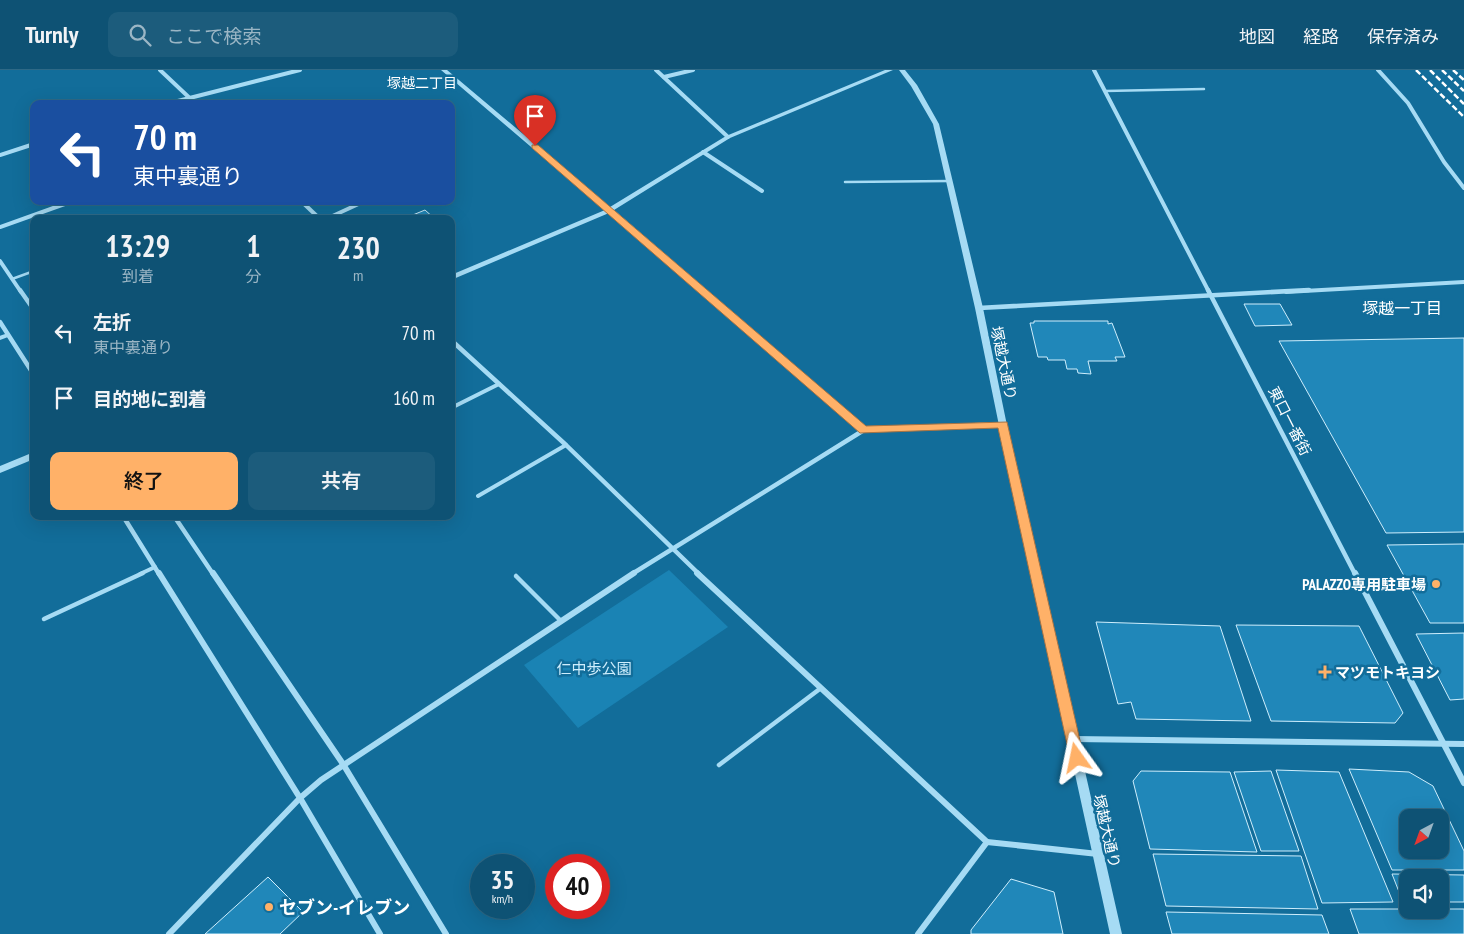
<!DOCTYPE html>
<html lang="ja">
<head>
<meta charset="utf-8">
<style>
  body { margin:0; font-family:"PT Sans Narrow","Noto Sans JP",sans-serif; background:#1c5c7c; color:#f1f3f6; height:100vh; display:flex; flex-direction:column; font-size:19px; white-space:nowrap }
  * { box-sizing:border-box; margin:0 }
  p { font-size:16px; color:#9bb6c5 }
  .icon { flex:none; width:28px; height:28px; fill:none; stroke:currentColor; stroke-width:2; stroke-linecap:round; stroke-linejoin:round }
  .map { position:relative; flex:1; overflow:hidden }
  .drawer { position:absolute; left:30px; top:145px; width:425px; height:305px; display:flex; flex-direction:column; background:#0e5274; border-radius:10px; box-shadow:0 5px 20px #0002,0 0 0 1px #2e6986 }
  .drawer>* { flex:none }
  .hud { position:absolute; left:30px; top:30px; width:425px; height:105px; border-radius:10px; box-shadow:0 5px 20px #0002,0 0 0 1px #2e6986; background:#1a4fa0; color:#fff; overflow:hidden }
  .needle { width:32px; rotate:221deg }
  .fabs { position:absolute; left:1399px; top:739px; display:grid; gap:10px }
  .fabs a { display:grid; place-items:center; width:50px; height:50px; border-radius:10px; background:#0e5274; box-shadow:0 5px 20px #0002,0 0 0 1px #2e6986; font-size:25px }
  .speed { position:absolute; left:470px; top:784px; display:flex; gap:10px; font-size:25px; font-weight:700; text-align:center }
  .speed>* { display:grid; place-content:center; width:65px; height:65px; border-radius:50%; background:#0e5274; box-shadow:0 5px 20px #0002,0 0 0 1px #2e6986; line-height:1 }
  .speed small { font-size:12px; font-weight:400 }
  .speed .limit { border:8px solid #d22; background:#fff; color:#111 }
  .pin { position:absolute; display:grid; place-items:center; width:42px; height:42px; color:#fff; margin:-51px -21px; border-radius:50% 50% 50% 0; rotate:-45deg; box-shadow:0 0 5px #0007 }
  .pin .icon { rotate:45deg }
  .me { position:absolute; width:55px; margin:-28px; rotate:348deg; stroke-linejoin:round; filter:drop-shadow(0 0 4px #0008) }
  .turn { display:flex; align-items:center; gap:18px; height:105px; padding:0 20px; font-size:22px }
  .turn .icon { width:65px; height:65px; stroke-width:2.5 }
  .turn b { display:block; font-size:35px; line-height:42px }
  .eta { display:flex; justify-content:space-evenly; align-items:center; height:85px; text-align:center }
  .eta b { font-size:30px; font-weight:600; line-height:35px }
  .cta { display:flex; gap:10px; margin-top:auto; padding:10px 20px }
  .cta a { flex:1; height:58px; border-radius:10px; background:#ffb168; color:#111; font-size:20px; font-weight:600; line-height:58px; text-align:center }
  .cta a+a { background:#1c5c7c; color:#f1f3f6 }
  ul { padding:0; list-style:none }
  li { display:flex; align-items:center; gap:15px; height:65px; padding:0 20px }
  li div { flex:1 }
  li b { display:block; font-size:19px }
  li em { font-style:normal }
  header { display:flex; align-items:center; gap:30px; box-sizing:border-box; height:70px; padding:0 25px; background:#0e5274; border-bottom:1px solid #2e6986 }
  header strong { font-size:24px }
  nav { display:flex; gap:28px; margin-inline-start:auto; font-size:18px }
  .search { width:350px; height:45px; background:#1c5c7c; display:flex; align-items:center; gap:12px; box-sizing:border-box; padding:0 18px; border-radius:10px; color:#9bb6c5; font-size:19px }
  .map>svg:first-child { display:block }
  .green { fill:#1a83b4 }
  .building { fill:#2087b9; stroke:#ceeefd; fill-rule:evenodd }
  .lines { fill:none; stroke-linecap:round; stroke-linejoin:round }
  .service-far2 { stroke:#a6dbf4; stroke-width:2.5 }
  .service-far1 { stroke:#a6dbf4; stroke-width:4 }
  .service { stroke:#a6dbf4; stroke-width:4.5 }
  .minor-far2 { stroke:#a6dbf4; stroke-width:4 }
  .minor-far1 { stroke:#a6dbf4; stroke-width:4.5 }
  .minor { stroke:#a6dbf4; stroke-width:6 }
  .tertiary { fill:#a6dbf4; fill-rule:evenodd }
  .rail { stroke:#fff; stroke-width:2.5; stroke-dasharray:6 2.5; stroke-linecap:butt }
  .route { fill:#ffb168; stroke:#a67344 }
  .poi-dot { fill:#ffb168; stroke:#126d9a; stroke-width:2 }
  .labels { text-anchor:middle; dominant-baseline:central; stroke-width:5; stroke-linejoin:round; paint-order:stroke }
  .far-neighbourhood-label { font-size:14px; fill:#fff; stroke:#126d9a }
  .street-label { font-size:15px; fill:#fff; stroke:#126d9a }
  .poi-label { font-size:15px; font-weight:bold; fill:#fff; stroke:#126d9a; text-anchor:end }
  .park-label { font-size:15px; fill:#ceeefd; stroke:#126d9a }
  .neighbourhood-label { font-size:16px; fill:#fff; stroke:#126d9a }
  .near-poi-label { font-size:18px; font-weight:bold; fill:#fff; stroke:#126d9a; text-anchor:start }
</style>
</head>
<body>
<header>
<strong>Turnly</strong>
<div class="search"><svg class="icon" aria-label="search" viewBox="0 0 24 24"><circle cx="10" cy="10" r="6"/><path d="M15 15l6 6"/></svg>ここで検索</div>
<nav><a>地図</a><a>経路</a><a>保存済み</a></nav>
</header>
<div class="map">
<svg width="1464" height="864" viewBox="0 0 1464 864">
  <rect width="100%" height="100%" fill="#126d9a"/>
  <!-- green -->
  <path class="green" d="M669,500L728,557L578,658L524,595Z"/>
  <!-- building -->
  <g class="building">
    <path d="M425,140L435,149H403Z"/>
    <path d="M1244,234H1280L1292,255L1255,256Z"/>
    <path d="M1034,251H1108V254L1112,253L1125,287H1115L1117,291H1088L1091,304L1078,303L1077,299H1067L1065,290H1048L1047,287H1038L1030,253H1034Z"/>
    <path d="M1464,268V462L1386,463L1279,271Z"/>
    <path d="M1464,474V553H1430L1387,475Z"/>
    <path d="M1096,552L1220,556L1251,651L1136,649L1131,632L1118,634Z"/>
    <path d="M1236,555L1359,556L1403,643L1395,653L1271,651Z"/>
    <path d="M1464,563V629L1450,630L1416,564Z"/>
    <path d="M1349,699L1409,702L1433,716L1464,781V800H1392ZM1408,748H1440V780H1408Z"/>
    <path d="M1276,700L1339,702L1393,832L1322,833Z"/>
    <path d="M1141,701L1230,702L1257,782L1150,779L1133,711Z"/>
    <path d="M1271,701L1299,781H1261L1234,702Z"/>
    <path d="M1153,784L1301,786L1318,839L1166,836Z"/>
    <path d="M1392,804L1464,805V832H1440V808H1408V832H1403Z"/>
    <path d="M268,807L303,842L280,864H205Z"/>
    <path d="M1011,809L1054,822L1063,864H971V860Z"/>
    <path d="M1350,839H1464V864H1359Z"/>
    <path d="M1166,842L1322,845L1329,864H1172Z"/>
  </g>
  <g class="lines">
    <!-- service-far2 -->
    <g class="service-far2">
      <path d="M1105,21L1204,19"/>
      <path d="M845,112L950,111"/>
      <path d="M12,209L34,201"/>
    </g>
    <!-- service-far1 -->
    <g class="service-far1">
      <path d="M0,268L8,265"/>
      <path d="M451,338L499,314"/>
      <path d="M478,426L566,375"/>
      <path d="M140,504L155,497"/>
    </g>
    <!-- service -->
    <g class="service">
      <path d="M516,506L560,550"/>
      <path d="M44,549L143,503"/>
      <path d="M719,695L821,618"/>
    </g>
    <!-- minor-far2 -->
    <g class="minor-far2">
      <path d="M160,0L196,34"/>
      <path d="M656,0L728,67"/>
      <path d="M1094,0L1209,222"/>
      <path d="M1378,0L1408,33L1444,92L1464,118"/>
      <path d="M664,7L693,0"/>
      <path d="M166,34L300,0"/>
      <path d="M703,82L762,121"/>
      <path d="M0,85L34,74"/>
      <path d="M301,131L320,149"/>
      <path d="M326,149L365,131"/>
      <path d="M0,157L73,131"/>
      <path d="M0,191L21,222"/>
      <path d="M1286,222L1464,212"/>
    </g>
    <!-- minor-far1 -->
    <g class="minor-far1">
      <path d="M20,220L34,240"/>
      <path d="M1208,220L1355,504"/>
      <path d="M979,238L1309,220"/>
      <path d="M0,252L34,305"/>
      <path d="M451,270L566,375L699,504"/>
      <path d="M123,446L159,504"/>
      <path d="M174,446L213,504"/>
      <path d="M632,504L864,360L1003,354"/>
    </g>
    <!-- minor -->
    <g class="minor">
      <path d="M159,503L300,728L380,864"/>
      <path d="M213,503L343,694L446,864"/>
      <path d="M697,503L987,772"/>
      <path d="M1355,503L1464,713"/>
      <path d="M1073,669L1464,674"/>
      <path d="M169,864L300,728L321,710L634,503"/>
      <path d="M918,864L987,772L1098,784"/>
    </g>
    <!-- tertiary -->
    <g class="tertiary">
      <path d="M441,0H447L610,137L726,66L885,0H893L730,68L614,140L867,358L868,360L867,362H861L609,143L451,210V205L605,140Z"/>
      <path d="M899,0H905L917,15L939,54L983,238L1012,380L1122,864H1110L1004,380L975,238L933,54L911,16Z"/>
      <path d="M34,382V389L0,403V396Z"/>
    </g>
    <!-- rail -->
    <g class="rail">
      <path d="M1416,0L1464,47"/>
      <path d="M1430,0L1464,34"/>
      <path d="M1442,0L1464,21"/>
      <path d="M1453,0L1464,10"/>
    </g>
  </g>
  <!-- route -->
  <path class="route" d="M532,75H538L866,356L1007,352L1084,688L1082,692L1077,694L1072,692L1070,688L998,358L860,363L532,78Z"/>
  <!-- markers -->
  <g class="poi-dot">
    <circle cx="1436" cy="514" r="5"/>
    <path d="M1322.5 594.5h5v5h5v5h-5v5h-5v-5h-5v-5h5z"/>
    <circle cx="269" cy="837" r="5"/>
  </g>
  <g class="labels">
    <!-- far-neighbourhood labels -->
    <g class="far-neighbourhood-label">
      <text x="422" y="13">塚越二丁目</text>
    </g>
    <!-- street labels -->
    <g class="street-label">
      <text transform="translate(1004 293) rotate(78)">塚越大通り</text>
      <text transform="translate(1290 351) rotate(63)">東口一番街</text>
      <text transform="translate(1107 761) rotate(77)">塚越大通り</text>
    </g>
    <!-- poi labels -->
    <g class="poi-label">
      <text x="1426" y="514">PALAZZO専用駐車場</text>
      <text x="1335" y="602" text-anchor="start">マツモトキヨシ</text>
    </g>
    <!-- park labels -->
    <g class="park-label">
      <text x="594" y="598">仁中歩公園</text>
    </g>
    <!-- neighbourhood labels -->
    <g class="neighbourhood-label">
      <text x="1402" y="238">塚越一丁目</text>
    </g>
    <!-- near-poi labels -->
    <g class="near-poi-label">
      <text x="279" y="837">セブン-イレブン</text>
    </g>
  </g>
</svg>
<div class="fabs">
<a><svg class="needle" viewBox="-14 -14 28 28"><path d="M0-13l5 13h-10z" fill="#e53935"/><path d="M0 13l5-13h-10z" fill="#9bb6c5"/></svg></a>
<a><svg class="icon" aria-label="sound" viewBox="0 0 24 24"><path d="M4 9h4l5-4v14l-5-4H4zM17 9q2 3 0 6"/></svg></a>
</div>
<div class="speed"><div>35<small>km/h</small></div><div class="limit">40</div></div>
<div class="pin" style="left:535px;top:76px;background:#d93025"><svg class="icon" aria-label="arrive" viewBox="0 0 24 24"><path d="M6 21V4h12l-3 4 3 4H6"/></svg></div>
<svg class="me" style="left:1077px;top:688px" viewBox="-20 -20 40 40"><path d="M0-17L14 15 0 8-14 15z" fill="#ffb168" stroke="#fff" stroke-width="4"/></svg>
<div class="hud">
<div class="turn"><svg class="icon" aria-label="left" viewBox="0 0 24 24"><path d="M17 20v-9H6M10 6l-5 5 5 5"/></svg><div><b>70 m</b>東中裏通り</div></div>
</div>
<section class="drawer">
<div class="eta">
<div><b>13:29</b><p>到着</p></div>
<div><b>1</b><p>分</p></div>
<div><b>230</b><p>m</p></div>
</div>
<ul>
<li><svg class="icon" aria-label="left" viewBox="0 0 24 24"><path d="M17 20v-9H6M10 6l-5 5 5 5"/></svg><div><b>左折</b><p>東中裏通り</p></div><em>70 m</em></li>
<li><svg class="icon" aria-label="arrive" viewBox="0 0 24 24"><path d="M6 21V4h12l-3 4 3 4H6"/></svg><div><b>目的地に到着</b></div><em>160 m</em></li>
</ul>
<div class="cta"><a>終了</a><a>共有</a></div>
</section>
</div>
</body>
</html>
